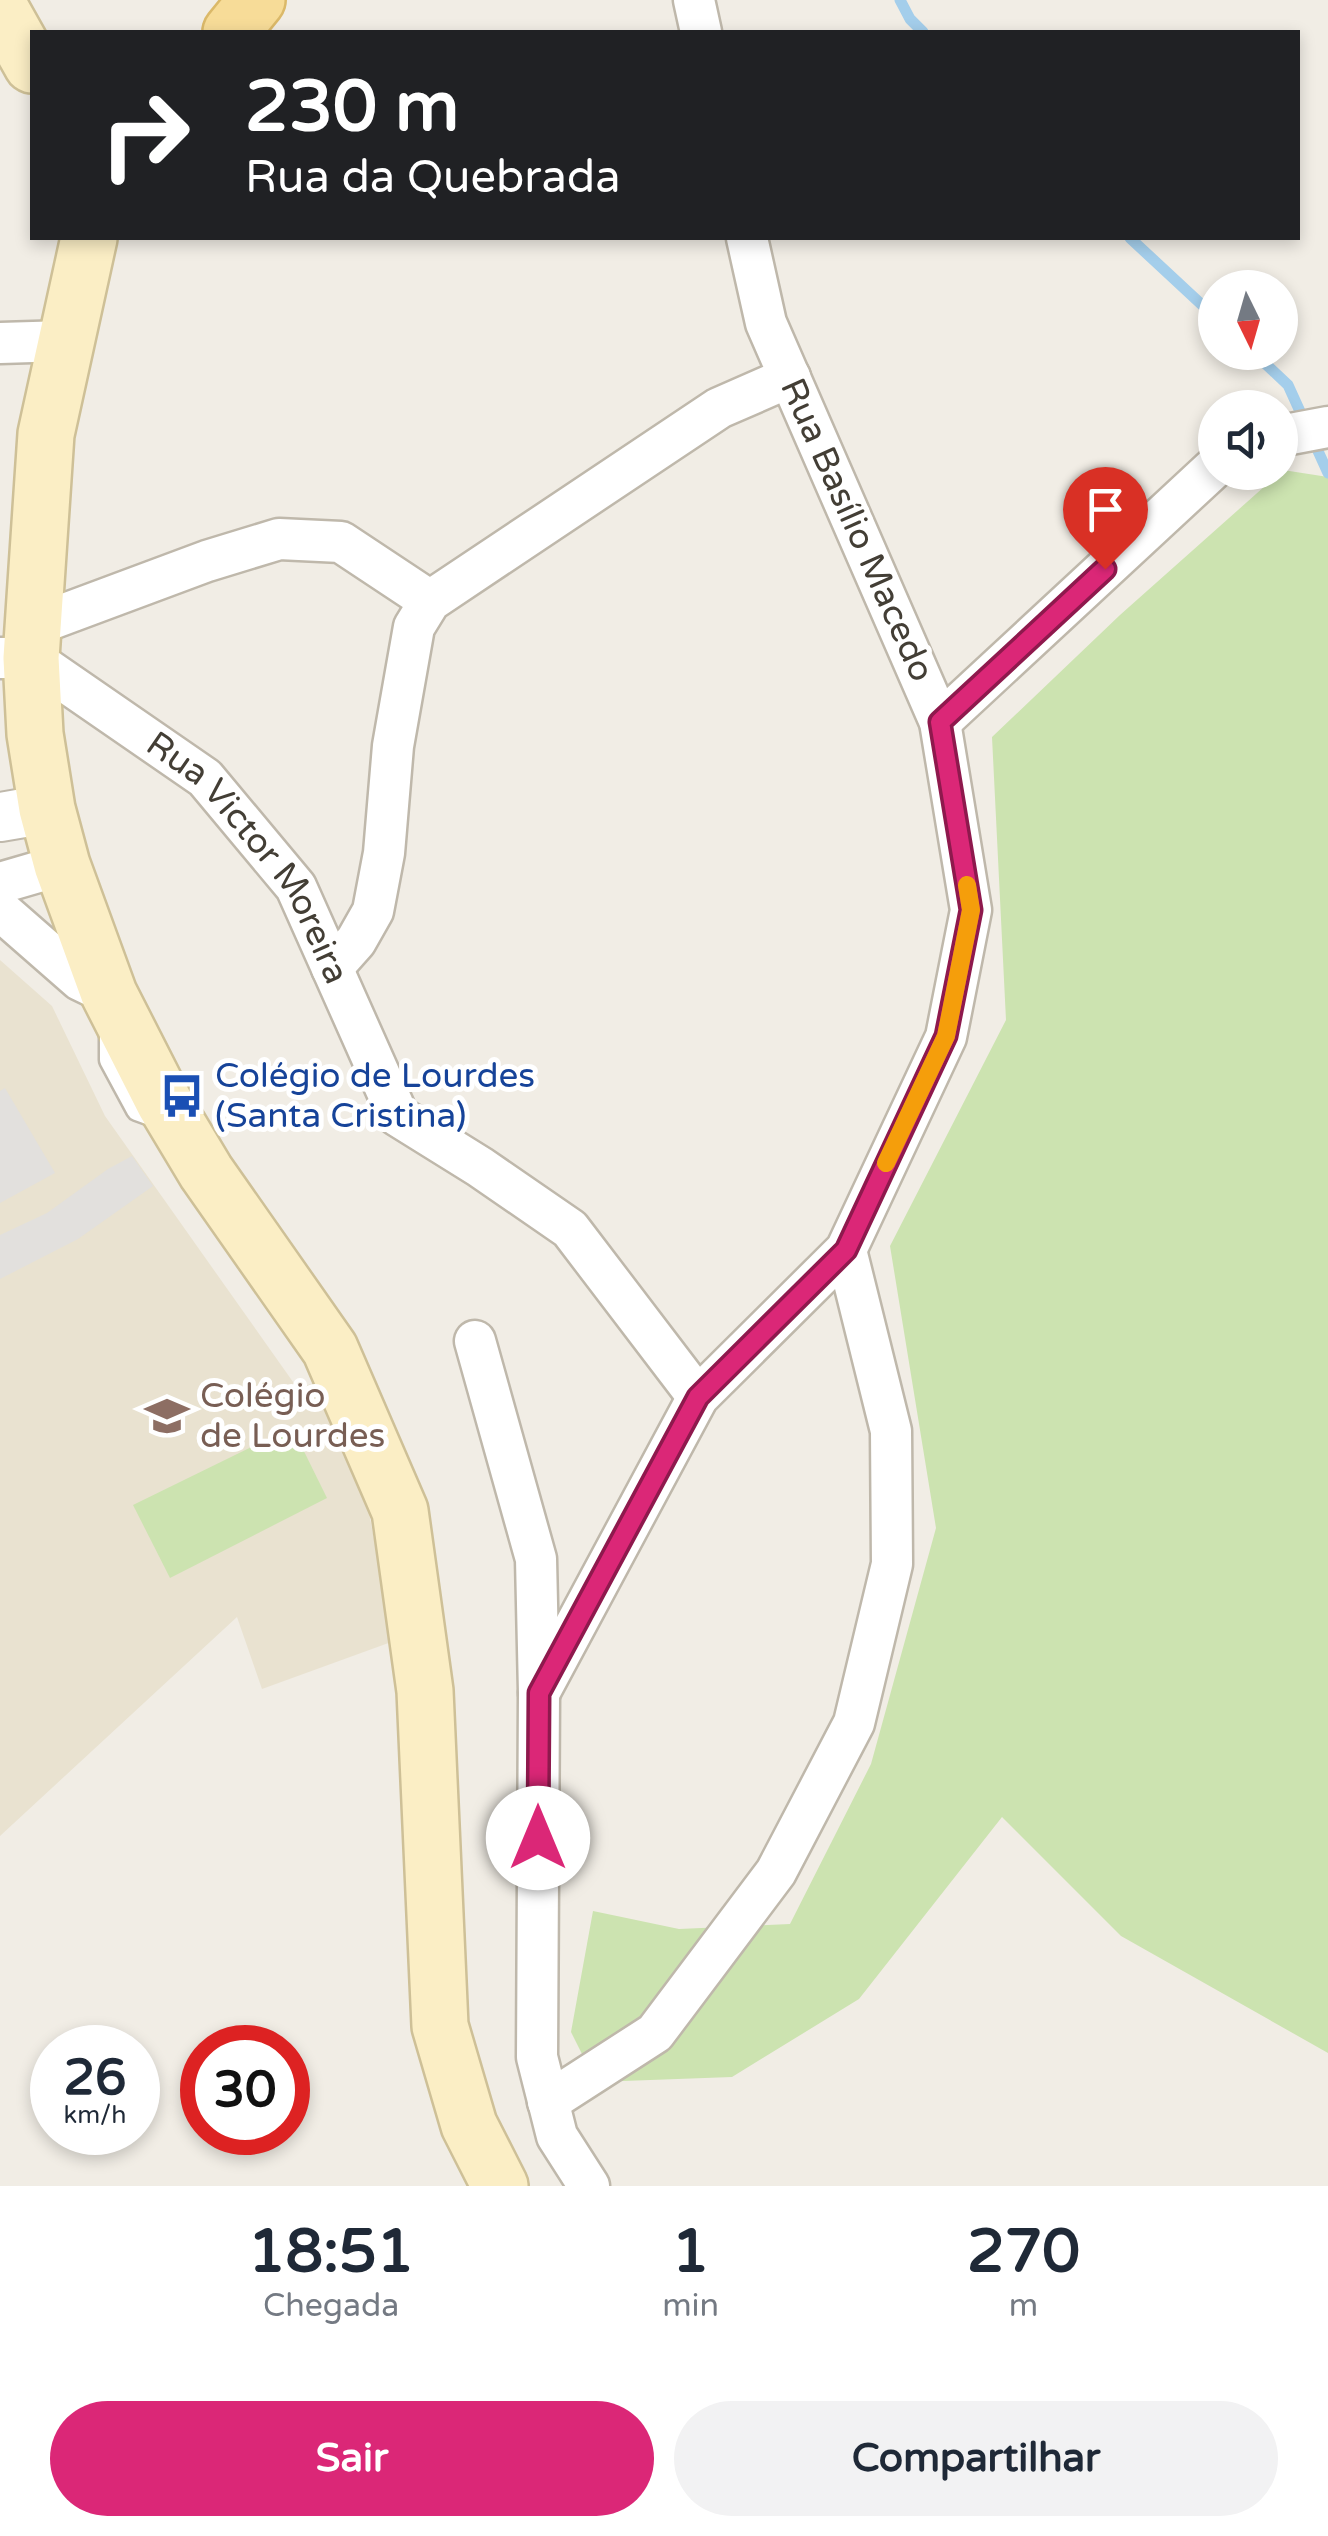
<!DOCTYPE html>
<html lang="pt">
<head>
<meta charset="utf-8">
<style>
  body { margin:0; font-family:"Varela Round",sans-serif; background:#f2f2f3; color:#1f2937; height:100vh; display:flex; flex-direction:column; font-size:38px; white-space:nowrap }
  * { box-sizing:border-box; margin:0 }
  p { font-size:32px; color:#747a83 }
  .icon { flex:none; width:55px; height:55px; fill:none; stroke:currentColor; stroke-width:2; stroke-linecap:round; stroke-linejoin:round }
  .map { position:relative; height:2186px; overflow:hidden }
  .drawer { display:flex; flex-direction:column; background:#fff; flex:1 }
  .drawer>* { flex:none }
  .top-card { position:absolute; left:30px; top:30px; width:1270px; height:210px; border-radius:0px; box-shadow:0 5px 15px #0003; background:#202124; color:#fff; overflow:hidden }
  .needle { width:65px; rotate:175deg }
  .controls { position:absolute; left:1198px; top:270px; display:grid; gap:20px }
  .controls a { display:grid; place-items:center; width:100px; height:100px; border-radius:50%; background:#fff; box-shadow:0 5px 15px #0003; font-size:50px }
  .speed { position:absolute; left:30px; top:2025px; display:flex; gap:20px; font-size:50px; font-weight:700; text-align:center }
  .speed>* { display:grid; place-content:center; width:130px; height:130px; border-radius:50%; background:#fff; box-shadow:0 5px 15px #0003; line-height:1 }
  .speed small { font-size:25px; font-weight:400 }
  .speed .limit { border:15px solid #d22; background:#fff; color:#111 }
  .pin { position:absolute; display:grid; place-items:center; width:85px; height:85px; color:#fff; margin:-102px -42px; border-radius:50% 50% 50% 0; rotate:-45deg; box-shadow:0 0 10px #0007 }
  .pin .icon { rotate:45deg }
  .me { position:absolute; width:110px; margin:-55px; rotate:0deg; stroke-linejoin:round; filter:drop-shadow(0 0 8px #0008) }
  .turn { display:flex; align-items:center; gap:35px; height:210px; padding:0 50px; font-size:45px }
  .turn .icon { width:130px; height:130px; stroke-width:2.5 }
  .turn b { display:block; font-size:70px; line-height:85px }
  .eta { display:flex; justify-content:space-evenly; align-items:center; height:170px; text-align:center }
  .eta b { font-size:60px; font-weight:700; line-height:70px }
  .action { display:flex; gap:20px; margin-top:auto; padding:20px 50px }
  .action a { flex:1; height:115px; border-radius:60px; background:#db2777; color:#fff; font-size:40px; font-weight:700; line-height:115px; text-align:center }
  .action a+a { background:#f2f2f3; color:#1f2937 }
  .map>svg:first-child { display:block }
  .education { fill:#e9e2d0 }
  .green { fill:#cce3b0 }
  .parking { fill:#e2e0dd }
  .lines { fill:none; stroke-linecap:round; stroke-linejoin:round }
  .stream { stroke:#a4ceeb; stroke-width:11 }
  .service-casing { stroke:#bfb8ab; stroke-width:25 }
  .minor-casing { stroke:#bfb8ab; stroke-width:45 }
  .tertiary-casing { stroke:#bfb8ab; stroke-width:52 }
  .secondary-casing { stroke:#cec097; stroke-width:60 }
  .primary-casing { stroke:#dbb969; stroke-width:60 }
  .service { stroke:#fff; stroke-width:20 }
  .minor { stroke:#fff; stroke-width:40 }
  .tertiary { stroke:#fff; stroke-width:48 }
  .secondary { stroke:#fbeec5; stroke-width:55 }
  .primary { stroke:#f7dc98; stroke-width:55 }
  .route-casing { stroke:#8e194d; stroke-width:25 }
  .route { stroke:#db2777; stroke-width:18 }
  .slow { stroke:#f59e0b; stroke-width:18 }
  .labels { text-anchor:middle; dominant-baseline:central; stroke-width:10; stroke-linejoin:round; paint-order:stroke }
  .street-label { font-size:35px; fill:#433e35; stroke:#fff }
  .transit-label { font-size:35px; fill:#164399; stroke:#fff; text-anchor:start }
  .education-label { font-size:35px; fill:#785e54; stroke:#fff; text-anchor:start }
</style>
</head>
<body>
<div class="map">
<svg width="1328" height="2186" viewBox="0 0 1328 2186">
  <rect width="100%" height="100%" fill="#f1ede5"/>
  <!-- education -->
  <path class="education" d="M0,960L52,1006L105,1116L298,1389L318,1381L367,1503L394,1641L262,1689L237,1617L0,1836Z"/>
  <!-- green -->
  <g class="green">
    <path d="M1283,470L1328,477V2053L1121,1936L1002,1817L859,1999L732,2077L596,2082L571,2032L593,1911L679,1929L790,1924L871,1764L936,1528L890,1246L1006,1020L992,737L1120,615Z"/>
    <path d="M292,1427L327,1498L170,1578L133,1505Z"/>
  </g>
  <!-- parking -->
  <g class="parking">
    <path d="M5,1088L55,1173L0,1203V1091Z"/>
    <path d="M132,1156L153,1186L78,1239L0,1279V1235L47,1213L108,1169Z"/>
  </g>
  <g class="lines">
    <!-- stream -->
    <g class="stream">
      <path d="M900,0L910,19L923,32"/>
      <path d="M1130,238L1215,317"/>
      <path d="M1253,352L1288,385L1328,473"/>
    </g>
    <!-- service casing -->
    <g class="service-casing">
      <path id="service" d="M110,1030V1060L137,1110L159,1118"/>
    </g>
    <!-- minor casing -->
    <g class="minor-casing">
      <g id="minor">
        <path d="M694,0L701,32"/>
        <path d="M0,343L66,341"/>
        <path d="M1280,436L1328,427"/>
        <path d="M34,620L54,618L207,561L279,539L341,542L430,601"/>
        <path id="s1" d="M0,658H31L205,778L296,887L398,1116L480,1167L570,1229L698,1397"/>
        <path d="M940,722L1215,467"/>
        <path d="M0,883L62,865"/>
        <path d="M0,910L80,980L109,994"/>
        <path d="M332,968L356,941L373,911L384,853L393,746L414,627L430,601L719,408L790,377"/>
        <path d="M475,1341L536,1559L539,1693L537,2057L557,2136L589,2186"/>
        <path d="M539,1693L698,1397L846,1250L946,1037L971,910L940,722L766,323L747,238"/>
        <path d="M548,2102L655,2033L776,1872L854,1723L892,1564L891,1431L846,1250"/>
      </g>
    </g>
    <!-- tertiary casing -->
    <g class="tertiary-casing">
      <path id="tertiary" d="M0,817L47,809"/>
    </g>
    <!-- secondary casing -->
    <g class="secondary-casing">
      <g id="secondary">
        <path d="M0,8L32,65"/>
        <path d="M89,238L46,434L31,658L35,734L47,809L62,865L109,994L164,1102L206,1172L330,1349L400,1511L425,1691L440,2026L469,2125L500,2186"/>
      </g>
    </g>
    <!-- primary casing -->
    <g class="primary-casing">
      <path id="primary" d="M231,32L257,0"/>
    </g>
    <!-- service -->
    <use href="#service" class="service"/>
    <!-- minor -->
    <use href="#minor" class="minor"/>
    <!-- tertiary -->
    <use href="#tertiary" class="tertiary"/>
    <!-- secondary -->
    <use href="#secondary" class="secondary"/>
    <!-- primary -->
    <use href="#primary" class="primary"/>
  </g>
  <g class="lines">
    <!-- route casing -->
    <g class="route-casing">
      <path id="route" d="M538,1838L539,1693L698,1397L846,1250L946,1036L971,910L940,722L1105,569"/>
    </g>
    <!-- route -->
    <use href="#route" class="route"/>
    <!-- slow -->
    <path class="slow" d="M886,1163L946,1036L971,910L967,885"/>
  </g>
  <!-- icons -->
  <defs>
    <g id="bus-bare" transform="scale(3.45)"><path d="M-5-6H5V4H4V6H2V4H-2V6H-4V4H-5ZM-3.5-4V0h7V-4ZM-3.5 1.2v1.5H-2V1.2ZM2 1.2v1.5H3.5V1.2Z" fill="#1a4fb4" stroke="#fff" stroke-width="2.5" paint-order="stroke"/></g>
    <g id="school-bare" transform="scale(3.45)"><path d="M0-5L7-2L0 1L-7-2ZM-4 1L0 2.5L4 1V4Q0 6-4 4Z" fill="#8d6e63" stroke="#fff" stroke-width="2.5" paint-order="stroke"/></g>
  </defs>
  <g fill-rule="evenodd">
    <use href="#bus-bare" x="182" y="1096"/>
    <use href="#school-bare" x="167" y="1416"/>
  </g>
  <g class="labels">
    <!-- street labels -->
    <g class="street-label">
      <text transform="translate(857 530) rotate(66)">Rua Basílio Macedo</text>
      <text stroke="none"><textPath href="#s1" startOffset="332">Rua Victor Moreira</textPath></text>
    </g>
    <!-- transit labels -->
    <g class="transit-label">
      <text x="215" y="1076">Colégio de Lourdes<tspan x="215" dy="40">(Santa Cristina)</tspan></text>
    </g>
    <!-- education labels -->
    <g class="education-label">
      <text x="200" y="1396">Colégio<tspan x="200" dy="40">de Lourdes</tspan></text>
    </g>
  </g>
</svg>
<div class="controls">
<a><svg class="needle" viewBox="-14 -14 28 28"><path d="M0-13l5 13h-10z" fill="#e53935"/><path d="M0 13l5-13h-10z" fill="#747a83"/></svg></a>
<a><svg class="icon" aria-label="sound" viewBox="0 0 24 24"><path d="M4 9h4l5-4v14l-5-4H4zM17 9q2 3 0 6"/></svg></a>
</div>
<div class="speed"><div>26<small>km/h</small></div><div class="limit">30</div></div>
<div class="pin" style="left:1105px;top:569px;background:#d93025"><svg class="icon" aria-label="arrive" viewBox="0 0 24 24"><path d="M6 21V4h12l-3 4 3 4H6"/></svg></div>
<svg class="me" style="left:538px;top:1838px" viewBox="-20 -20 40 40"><circle r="19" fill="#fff"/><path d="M0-13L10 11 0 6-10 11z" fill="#db2777"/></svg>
<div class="top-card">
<div class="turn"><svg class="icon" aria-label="right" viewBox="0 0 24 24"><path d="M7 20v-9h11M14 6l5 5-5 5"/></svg><div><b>230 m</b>Rua da Quebrada</div></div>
</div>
</div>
<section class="drawer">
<div class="eta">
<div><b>18:51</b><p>Chegada</p></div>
<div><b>1</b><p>min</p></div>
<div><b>270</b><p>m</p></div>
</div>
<div class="action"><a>Sair</a><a>Compartilhar</a></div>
</section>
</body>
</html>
